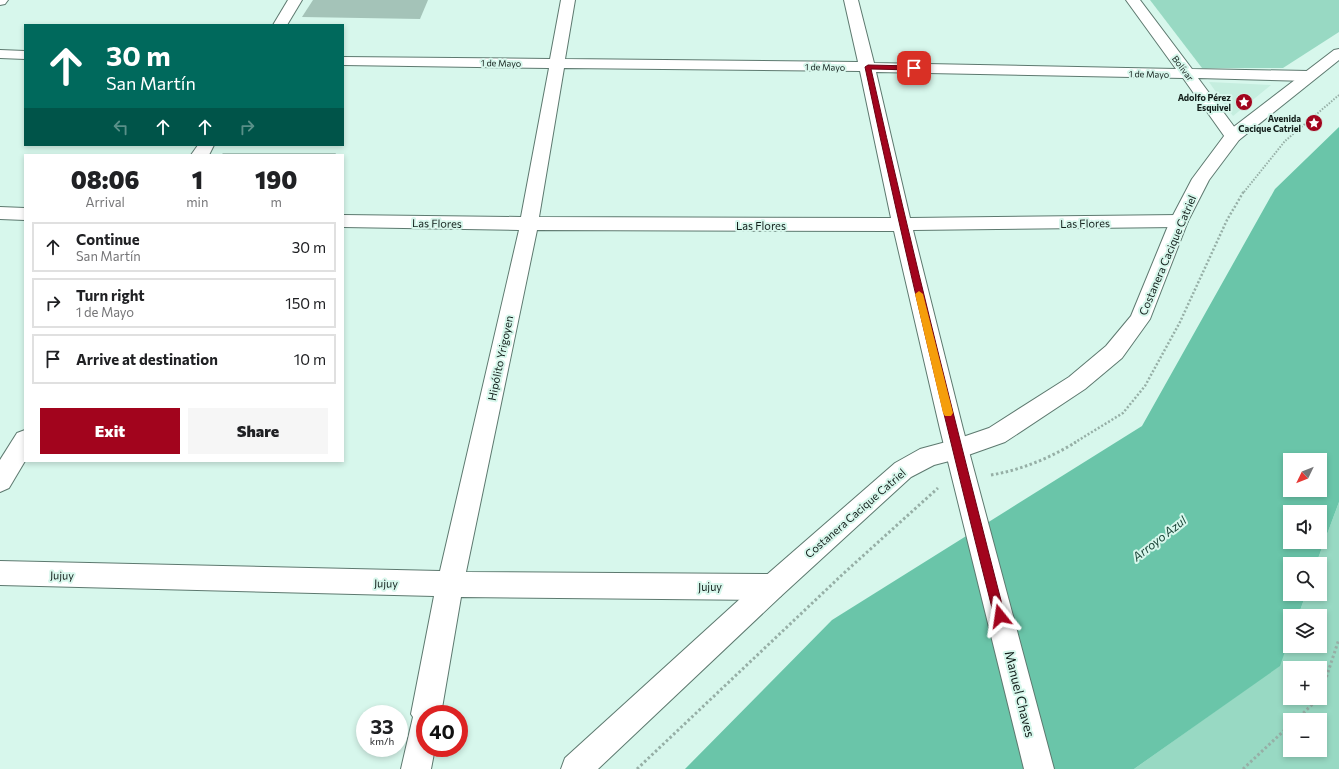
<!DOCTYPE html>
<html lang="en">
<head>
<meta charset="utf-8">
<style>
  body { margin:0; font-family:Commissioner,sans-serif; background:#f6f6f6; color:#202124; height:100vh; display:flex; flex-direction:column; font-size:15px; white-space:nowrap }
  * { box-sizing:border-box; margin:0 }
  p { font-size:13px; color:#757577 }
  .icon { flex:none; width:22px; height:22px; fill:none; stroke:currentColor; stroke-width:2; stroke-linecap:round; stroke-linejoin:round }
  .map { position:relative; flex:1; overflow:hidden }
  .panel { position:absolute; left:24px; top:154px; width:320px; height:308px; display:flex; flex-direction:column; background:#fff; border-radius:0px; box-shadow:0 2px 6px #0003 }
  .panel>* { flex:none }
  .hud { position:absolute; left:24px; top:24px; width:320px; height:122px; border-radius:0px; box-shadow:0 2px 6px #0003; background:#00695c; color:#fff; overflow:hidden }
  .needle { width:26px; rotate:227deg }
  .tools { position:absolute; left:1283px; top:453px; display:grid; gap:8px }
  .tools a { display:grid; place-items:center; width:44px; height:44px; border-radius:0px; background:#fff; box-shadow:0 2px 6px #0003; font-size:20px }
  .speed { position:absolute; left:356px; top:705px; display:flex; gap:8px; font-size:20px; font-weight:700; text-align:center }
  .speed>* { display:grid; place-content:center; width:52px; height:52px; border-radius:50%; background:#fff; box-shadow:0 2px 6px #0003; line-height:1 }
  .speed small { font-size:10px; font-weight:400 }
  .speed .limit { border:6px solid #d22; background:#fff; color:#111 }
  .pin { position:absolute; display:grid; place-items:center; width:34px; height:34px; color:#fff; margin:-17px; border-radius:8px; box-shadow:0 2px 6px #0006 }
  .me { position:absolute; width:44px; margin:-22px; rotate:345deg; stroke-linejoin:round; filter:drop-shadow(0 0 3px #0008) }
  .turn { display:flex; align-items:center; gap:14px; height:84px; padding:0 16px; font-size:18px }
  .turn .icon { width:52px; height:52px; stroke-width:2.5 }
  .turn b { display:block; font-size:28px; line-height:34px }
  .lanes { display:flex; align-items:center; height:38px; padding:0 16px; background:#0003; justify-content:center; gap:20px; direction:ltr }
  .lanes .off { opacity:.35 }
  .eta { display:flex; justify-content:space-evenly; align-items:center; height:68px; text-align:center }
  .eta b { font-size:24px; font-weight:800; line-height:28px }
  .action { display:flex; gap:8px; margin-top:auto; padding:8px 16px }
  .action a { flex:1; height:46px; border-radius:0px; background:#a2041d; color:#fff; font-size:16px; font-weight:800; line-height:46px; text-align:center }
  .action a+a { background:#f6f6f6; color:#202124 }
  ul { padding:0; list-style:none }
  li { display:flex; align-items:center; gap:12px; height:50px; margin:0 8px 6px; padding:0 8px; border:2px solid #e0e0e0; border-radius:0px }
  li div { flex:1 }
  li b { display:block; font-size:15px }
  li em { font-style:normal }
  .map>svg:first-child { display:block }
  .built { fill:#c5eedf }
  .green { fill:#98d9c3; fill-rule:evenodd }
  .water { fill:#6ac5a9; fill-rule:evenodd }
  .building { fill:#a4c3b8 }
  .lines { fill:none; stroke-linecap:round; stroke-linejoin:round }
  .minor-casing { stroke:#5d796f; stroke-width:2 }
  .major-casing { stroke:#5d796f; stroke-width:2 }
  .path-far2 { stroke:#96afa6; stroke-width:2; stroke-dasharray:1.5 1.5; stroke-linecap:butt }
  .path-far1 { stroke:#96afa6; stroke-width:2.5; stroke-dasharray:2 2; stroke-linecap:butt }
  .path { stroke:#96afa6; stroke-width:3; stroke-dasharray:2.5 2.5; stroke-linecap:butt }
  .minor { fill:#fff; fill-rule:evenodd }
  .major { fill:#fff; fill-rule:evenodd }
  .route { fill:#a2041d; stroke:#690313 }
  .slow { fill:#f59e0b }
  .labels { text-anchor:middle; dominant-baseline:central; stroke-width:4; stroke-linejoin:round; paint-order:stroke }
  .far-street-label { font-size:9px; fill:#131f1b; stroke:#d7f7ec }
  .far-poi-label { font-size:9px; font-weight:bold; fill:#131f1b; stroke:#d7f7ec; text-anchor:end }
  .street-label { font-size:11px; fill:#131f1b; stroke:#d7f7ec }
  .water-label { font-size:12px; font-style:italic; fill:#174034; stroke:#d7f7ec }
  .near-street-label { font-size:13px; fill:#131f1b; stroke:#d7f7ec }
</style>
</head>
<body>
<div class="map">
<svg width="1339" height="769" viewBox="0 0 1339 769">
  <rect width="100%" height="100%" fill="#d7f7ec"/>
  <!-- built -->
  <path class="built" d="M1209,82L1271,85L1233,116Z"/>
  <!-- green -->
  <g class="green">
    <path d="M1150,0H1339V32L1283,68H1202Z"/>
    <path d="M1339,502V769H1134L1279,666L1290,637V646H1320V616H1298L1306,594H1320V564H1316ZM1290,668H1320V698H1290ZM1290,720H1320V750H1290Z"/>
  </g>
  <!-- water -->
  <path class="water" d="M1339,127V502L1316,564H1290V594H1306L1298,616H1290V637L1280,666L1134,769H685L832,620L1142,426L1275,189ZM1290,460H1320V490H1290ZM1290,512H1320V542H1290Z"/>
  <!-- building -->
  <g class="building">
    <path d="M313,0H428L420,19L302,17Z"/>
    <path d="M223,153H336L335,155H221Z"/>
  </g>
  <g class="lines">
    <!-- minor casing -->
    <g class="minor-casing">
      <g id="minor">
        <path d="M288,0H302L287,25H273Z"/>
        <path d="M561,0H575L565,59L858,62L844,0H858L874,63L1176,69L1126,0H1140L1192,69L1308,71L1313,73L1316,76L1313,79L1308,81L1198,78L1241,136L1239,140L1233,141L1227,140L1183,78L876,72L910,218L1179,215L1186,217L1188,221L1186,225L1179,227L913,230L963,429L1054,769H1024L940,429L894,231L537,230L466,572L772,574L781,578L785,587L781,596L772,600L461,597L441,714H425V748H435L431,769H401L413,717L411,714L434,596L0,585V561L440,571L519,230L343,227V215L521,217L549,68L343,65V57L550,59ZM564,68L860,71L891,218L539,217Z"/>
        <path d="M0,50L25,51V59L0,58Z"/>
        <path d="M198,145H214L209,155H191Z"/>
        <path d="M0,207L25,208V220L0,219Z"/>
        <path d="M25,430V461L9,488L0,492V460L17,433Z"/>
      </g>
    </g>
    <!-- major casing -->
    <g class="major-casing">
      <g id="major">
        <path d="M0,0H8L5,4L0,5Z"/>
        <path d="M1339,49V60L1239,140L1209,180L1188,221L1150,319L1122,358L1085,389L1005,442L957,459L934,465L911,477L781,596L598,769H561L565,758L763,578L895,463L920,449L957,439L989,428L1069,377L1106,346L1131,316L1170,221L1192,179L1227,132L1334,50Z"/>
      </g>
    </g>
    <!-- path-far2 -->
    <path class="path-far2" d="M1244,192L1285,141L1339,95"/>
    <!-- path-far1 -->
    <path class="path-far1" d="M1074,443L1123,413L1145,386L1180,322L1227,220L1244,191"/>
    <!-- path -->
    <g class="path">
      <path d="M991,475C1021,470 1050,458 1076,442"/>
      <path d="M1320,696L1339,639"/>
      <path d="M1296,720L1319,698"/>
      <path d="M637,769L844,573L938,488"/>
      <path d="M1243,769L1290,725"/>
    </g>
    <!-- minor -->
    <use href="#minor" class="minor"/>
    <!-- major -->
    <use href="#major" class="major"/>
  </g>
  <!-- route -->
  <path class="route" d="M868,65L914,66L917,68L914,70L871,69C912,252 958,434 1005,616L1004,620L1000,622L996,620L994,616C948,434 904,251 865,67Z"/>
  <!-- slow -->
  <path class="slow" d="M919,291L923,294L953,413L951,416H945L943,413L915,294Z"/>
  <!-- icons -->
  <defs>
    <g id="sight-disc" transform="scale(0.9)"><circle r="9.5" fill="#a2041d" stroke="#d7f7ec"/><path d="M0-6L1.8-2.2L6-1.7L2.9 1.2L3.7 5.4L0 3.3L-3.7 5.4L-2.9 1.2L-6-1.7L-1.8-2.2Z" fill="#fff"/></g>
  </defs>
  <g fill-rule="evenodd">
    <use href="#sight-disc" x="1244" y="102"/>
    <use href="#sight-disc" x="1314" y="123"/>
  </g>
  <g class="labels">
    <!-- far-street labels -->
    <g class="far-street-label">
      <text transform="translate(501 63) rotate(1)">1 de Mayo</text>
      <text transform="translate(825 67) rotate(1)">1 de Mayo</text>
      <text transform="translate(1183 68) rotate(53)">Bolívar</text>
      <text transform="translate(1149 74) rotate(1)">1 de Mayo</text>
    </g>
    <!-- far-poi labels -->
    <g class="far-poi-label">
      <text x="1231" y="97">Adolfo Pérez<tspan x="1231" dy="10">Esquivel</tspan></text>
      <text x="1301" y="118">Avenida<tspan x="1301" dy="10">Cacique Catriel</tspan></text>
    </g>
    <!-- street labels -->
    <g class="street-label">
      <text transform="translate(437 223) rotate(1)">Las Flores</text>
      <text transform="translate(1085 223) rotate(-1)">Las Flores</text>
      <text x="761" y="225">Las Flores</text>
      <text transform="translate(1167 255) rotate(-67)">Costanera Cacique Catriel</text>
      <text transform="translate(500 358) rotate(-78)">Hipólito Yrigoyen</text>
      <text transform="translate(855 513) rotate(-41)">Costanera Cacique Catriel</text>
      <text transform="translate(62 575) rotate(1)">Jujuy</text>
      <text transform="translate(386 583) rotate(1)">Jujuy</text>
      <text x="710" y="586">Jujuy</text>
    </g>
    <!-- water labels -->
    <g class="water-label">
      <text transform="translate(1159 538) rotate(-38)">Arroyo Azul</text>
    </g>
    <!-- near-street labels -->
    <g class="near-street-label">
      <text transform="translate(1020 694) rotate(76)">Manuel Chaves</text>
    </g>
  </g>
</svg>
<div class="tools">
<a><svg class="needle" viewBox="-14 -14 28 28"><path d="M0-13l5 13h-10z" fill="#e53935"/><path d="M0 13l5-13h-10z" fill="#757577"/></svg></a>
<a><svg class="icon" aria-label="sound" viewBox="0 0 24 24"><path d="M4 9h4l5-4v14l-5-4H4zM17 9q2 3 0 6"/></svg></a>
<a><svg class="icon" aria-label="search" viewBox="0 0 24 24"><circle cx="10" cy="10" r="6"/><path d="M15 15l6 6"/></svg></a>
<a><svg class="icon" aria-label="layers" viewBox="0 0 24 24"><path d="M12 4l9 5-9 5-9-5zM3 14l9 5 9-5"/></svg></a>
<a>+</a>
<a>−</a>
</div>
<div class="speed"><div>33<small>km/h</small></div><div class="limit">40</div></div>
<div class="pin" style="left:914px;top:68px;background:#d93025"><svg class="icon" aria-label="arrive" viewBox="0 0 24 24"><path d="M6 21V4h12l-3 4 3 4H6"/></svg></div>
<svg class="me" style="left:1000px;top:616px" viewBox="-20 -20 40 40"><path d="M0-17L14 15 0 8-14 15z" fill="#a2041d" stroke="#fff" stroke-width="4"/></svg>
<div class="hud">
<div class="turn"><svg class="icon" aria-label="ahead" viewBox="0 0 24 24"><path d="M12 20V5M6 11l6-6 6 6"/></svg><div><b>30 m</b>San Martín</div></div>
<div class="lanes"><svg class="icon off" aria-label="left" viewBox="0 0 24 24"><path d="M17 20v-9H6M10 6l-5 5 5 5"/></svg><svg class="icon" aria-label="ahead" viewBox="0 0 24 24"><path d="M12 20V5M6 11l6-6 6 6"/></svg><svg class="icon" aria-label="ahead" viewBox="0 0 24 24"><path d="M12 20V5M6 11l6-6 6 6"/></svg><svg class="icon off" aria-label="right" viewBox="0 0 24 24"><path d="M7 20v-9h11M14 6l5 5-5 5"/></svg></div>
</div>
<section class="panel">
<div class="eta">
<div><b>08:06</b><p>Arrival</p></div>
<div><b>1</b><p>min</p></div>
<div><b>190</b><p>m</p></div>
</div>
<ul>
<li><svg class="icon" aria-label="ahead" viewBox="0 0 24 24"><path d="M12 20V5M6 11l6-6 6 6"/></svg><div><b>Continue</b><p>San Martín</p></div><em>30 m</em></li>
<li><svg class="icon" aria-label="right" viewBox="0 0 24 24"><path d="M7 20v-9h11M14 6l5 5-5 5"/></svg><div><b>Turn right</b><p>1 de Mayo</p></div><em>150 m</em></li>
<li><svg class="icon" aria-label="arrive" viewBox="0 0 24 24"><path d="M6 21V4h12l-3 4 3 4H6"/></svg><div><b>Arrive at destination</b></div><em>10 m</em></li>
</ul>
<div class="action"><a>Exit</a><a>Share</a></div>
</section>
</div>
</body>
</html>
